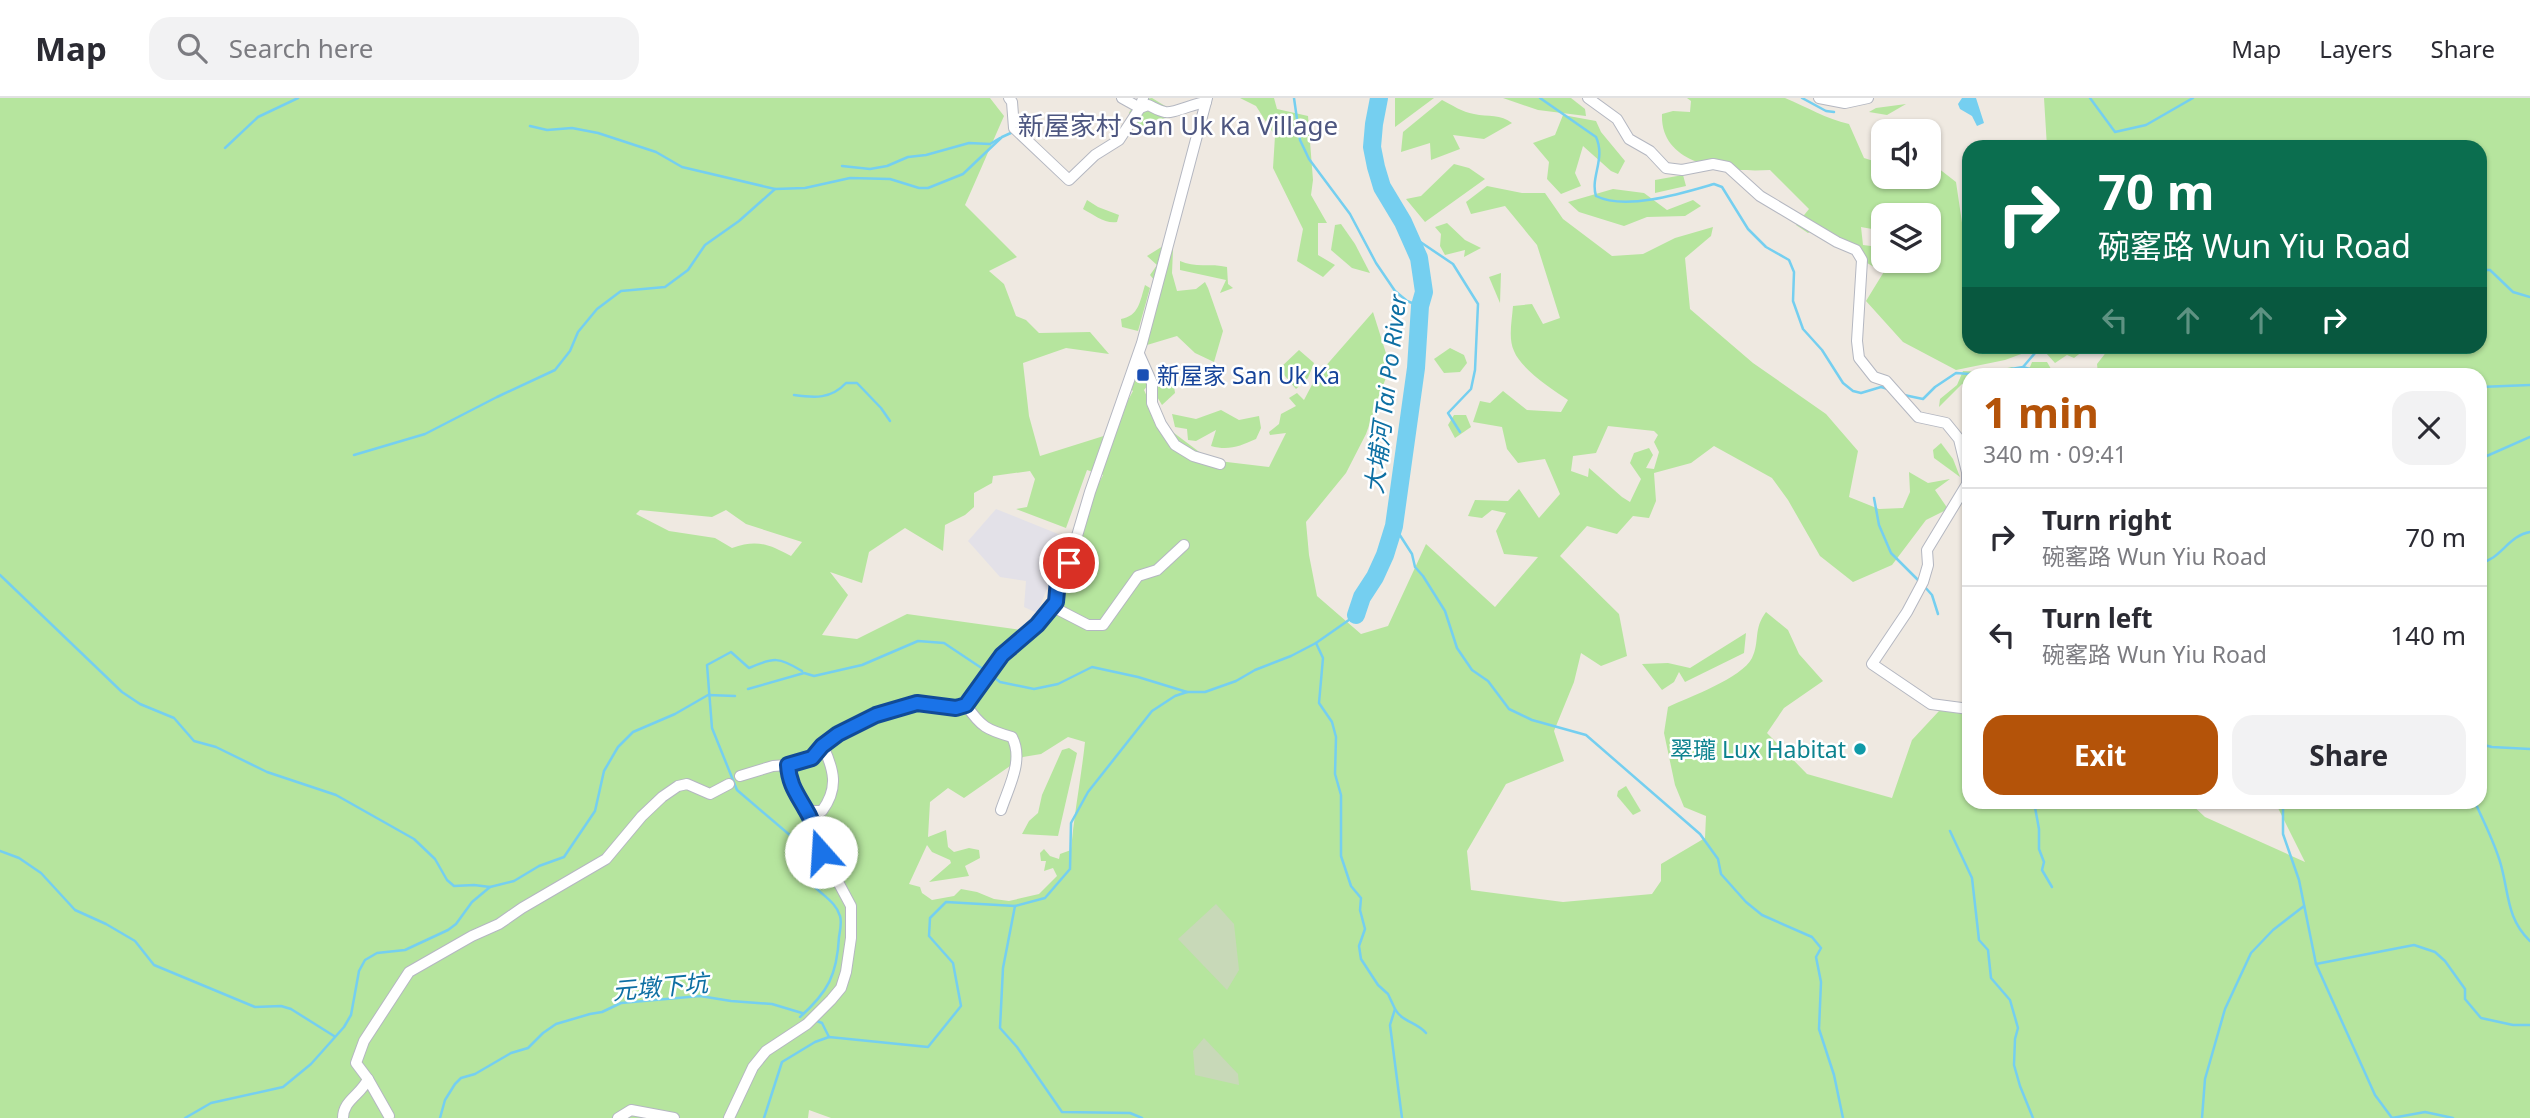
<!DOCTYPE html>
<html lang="en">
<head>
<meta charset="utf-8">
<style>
  body { margin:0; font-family:"Noto Sans","Noto Sans TC",sans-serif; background:#f2f2f3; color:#2b2b33; height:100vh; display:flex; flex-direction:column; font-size:26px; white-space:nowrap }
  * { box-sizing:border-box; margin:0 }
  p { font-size:23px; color:#7c7c81 }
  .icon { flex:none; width:38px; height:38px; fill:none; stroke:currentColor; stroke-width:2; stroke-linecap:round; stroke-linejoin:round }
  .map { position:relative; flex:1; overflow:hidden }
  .panel { position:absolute; left:1962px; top:270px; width:525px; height:441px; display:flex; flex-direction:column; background:#fff; border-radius:21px; box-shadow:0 2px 5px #0004 }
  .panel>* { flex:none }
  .guide { position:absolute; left:1962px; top:42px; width:525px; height:214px; border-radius:21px; box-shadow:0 2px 5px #0004; background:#0b6e4f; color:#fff; overflow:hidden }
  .tools { position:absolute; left:1871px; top:21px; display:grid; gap:14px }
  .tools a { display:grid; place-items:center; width:70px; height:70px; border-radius:14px; background:#fff; box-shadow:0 2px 5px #0004; font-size:35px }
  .pin { position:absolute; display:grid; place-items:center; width:60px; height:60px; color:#fff; margin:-30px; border:4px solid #fff; border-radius:50%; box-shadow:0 2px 7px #0007 }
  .me { position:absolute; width:77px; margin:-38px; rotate:341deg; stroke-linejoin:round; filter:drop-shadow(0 0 5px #0008) }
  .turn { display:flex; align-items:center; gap:24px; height:147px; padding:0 21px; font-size:32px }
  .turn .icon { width:91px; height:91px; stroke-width:2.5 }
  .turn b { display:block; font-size:49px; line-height:60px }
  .lanes { display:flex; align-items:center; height:66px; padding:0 21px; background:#0003; justify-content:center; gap:35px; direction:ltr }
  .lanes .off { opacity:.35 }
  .round { display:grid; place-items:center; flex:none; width:74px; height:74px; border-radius:21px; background:#f2f2f3 }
  .overview { display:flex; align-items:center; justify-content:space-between; height:119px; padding:0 21px }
  h1 { font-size:42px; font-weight:700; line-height:52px; color:#b45309 }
  .cta { display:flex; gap:14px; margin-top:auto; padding:14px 21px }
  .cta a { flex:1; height:80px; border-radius:21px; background:#b45309; color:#fff; font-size:28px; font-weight:700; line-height:80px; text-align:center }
  .cta a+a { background:#f2f2f3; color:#2b2b33 }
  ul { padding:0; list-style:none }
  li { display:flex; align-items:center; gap:21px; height:98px; padding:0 21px; border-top:2px solid #e1e1e2 }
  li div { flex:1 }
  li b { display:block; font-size:26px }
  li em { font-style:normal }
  header { display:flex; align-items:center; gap:42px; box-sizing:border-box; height:98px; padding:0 35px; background:#fff; border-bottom:2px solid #e1e1e2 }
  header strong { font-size:33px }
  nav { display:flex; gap:38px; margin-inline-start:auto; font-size:24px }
  .search { width:490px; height:63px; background:#f2f2f3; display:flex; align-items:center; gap:18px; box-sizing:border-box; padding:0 24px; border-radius:21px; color:#7c7c81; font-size:26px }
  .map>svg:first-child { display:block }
  .industrial { fill:#e3e1e8 }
  .green { fill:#b6e59e; fill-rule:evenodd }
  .cemetery { fill:#c8d9b8 }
  .water { fill:#75cff0 }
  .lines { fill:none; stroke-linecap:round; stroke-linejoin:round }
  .stream { stroke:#75cff0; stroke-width:2.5 }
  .river { stroke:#75cff0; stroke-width:18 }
  .street-casing { stroke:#b4b7c1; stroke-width:12 }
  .street { stroke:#fff; stroke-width:10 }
  .route-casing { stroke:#114b97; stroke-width:18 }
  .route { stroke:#1a73e8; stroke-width:12 }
  .transit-dot { fill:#1a4fb4; stroke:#fff; stroke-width:2.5 }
  .culture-dot { fill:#0f9aa8; stroke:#fff; stroke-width:2.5 }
  .labels { text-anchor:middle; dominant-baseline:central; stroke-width:5; stroke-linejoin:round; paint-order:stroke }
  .transit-label { font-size:23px; fill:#164399; stroke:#fff; text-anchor:start }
  .culture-label { font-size:23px; fill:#0d838f; stroke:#fff; text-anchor:end }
  .water-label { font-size:24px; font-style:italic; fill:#0d6fa3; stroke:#fff }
  .quarter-label { font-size:26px; fill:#4d5680; stroke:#fff }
</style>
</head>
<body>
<header>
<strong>Map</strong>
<div class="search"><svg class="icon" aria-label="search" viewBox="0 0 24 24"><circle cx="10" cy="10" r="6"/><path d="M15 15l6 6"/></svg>Search here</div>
<nav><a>Map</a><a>Layers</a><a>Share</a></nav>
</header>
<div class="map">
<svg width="2530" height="1020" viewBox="0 0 2530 1020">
  <rect width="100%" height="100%" fill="#efe9e1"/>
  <!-- industrial -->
  <path class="industrial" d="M996,411L1068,440L1037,515L1024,509L1026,483L1000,479L968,443Z"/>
  <!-- green -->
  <g class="green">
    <path d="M0,0H990L1004,18L965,107L1017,159L989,173L1004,186L1016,218L1026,222L1039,235L1090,234L1109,256L1066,250L1023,265L1029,318L1040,358L1110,336L1133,293L1124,285L1129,267L1148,287L1144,292L1158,323L1210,362L1269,369L1286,335L1270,337L1269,334L1279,326L1281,316L1296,308L1289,300L1297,295L1304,302L1316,279L1373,214L1390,268L1366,336L1346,375L1306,424L1309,457L1317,498L1361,536L1388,528L1426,446L1495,509L1538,459L1504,456L1496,433L1506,415L1492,412L1482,420L1468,418L1475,402L1508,403L1519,391L1539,420L1560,396L1545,361L1518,365L1507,351L1502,329L1473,324L1480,303L1490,305L1503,293L1527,312L1561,314L1568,302C1552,291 1521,271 1514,253C1508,241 1512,222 1513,208L1532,206L1543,226L1560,220L1537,147L1505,108L1471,116L1466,104L1487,88L1522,95H1545L1563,121L1612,158L1643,156L1675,140L1713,129L1711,138L1685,160L1690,211L1753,265L1826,316L1858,353L1849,399L1879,411L1903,410L1910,394L1909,374L1928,385L1950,381L1935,392L1948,411L1926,422L1892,467L1853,484L1820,458L1788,402L1772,380L1714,348L1691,365L1654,375L1656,403L1649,420L1633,418L1617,436L1587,428L1560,458L1619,516L1627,558L1601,568L1581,555L1574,584L1554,633L1564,663L1506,686L1467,753L1471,792L1563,804L1652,796L1661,783V766L1705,740L1706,718L1684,709L1675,687L1664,635L1668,609C1689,599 1742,580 1752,560C1760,544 1753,531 1766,514L1788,532L1799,556L1823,583L1784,610L1767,635L1807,676L1892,700L1912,642L1939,613H1960L1969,622V704H2189L2205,719L2305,764L2275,704H2480V276H2098L2097,266L2111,248H2480V49H2047L2044,0H2530V1020H831L809,1012L808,1020H0ZM1608,328L1654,333L1658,337L1654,344L1659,354L1654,371L1646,370L1653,357L1649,350L1634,355L1630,365L1641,381L1630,404L1622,399L1589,370L1588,379L1571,373L1573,358L1596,355ZM1087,372L1103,377L1077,427L1051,506L1028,533L907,516L857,541L822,537L848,497L830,474L862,485L869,454L905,430L943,453L945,427L965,417L974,409V395L992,385L993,378L1030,373L1035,381L1027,409L1016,411L1066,430ZM640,412L712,419L726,412L746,426L802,444L791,458C768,446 757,441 732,450L715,440L669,433L636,416ZM1068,639L1085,644C1081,681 1074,716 1071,752L1060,756L1059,761L1050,758L1044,751L1040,755L1041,763H1046L1044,773L1053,770L1057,778L1039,796L1009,803L994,801L977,794L961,791L954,798L932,802L922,795L920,789L909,786L927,747L932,754L950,762L951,765L929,784L969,778L965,768L980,760L979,752L969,750L954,754L948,749L946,732L928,739L930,704L948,690L964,700L1023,659L1041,656Z"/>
    <path d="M1152,0L1170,11L1168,20L1154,22L1140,29L1129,15L1136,2Z"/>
    <path d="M1240,0H1274L1277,11L1308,18L1313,82L1311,97L1327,125H1318V157L1335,167L1323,179L1297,163L1303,131L1273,70L1275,38L1256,8Z"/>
    <path d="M1395,0H1434L1395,29Z"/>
    <path d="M1503,0H1571L1585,11L1586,18L1538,12Z"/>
    <path d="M1687,0H1785C1807,9 1826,21 1849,26L1864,60L1883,66V79H1928L1929,63L1956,84L1969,172V248L2034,249L2032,252L2005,262L1956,272L1903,244L1866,203L1885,172L1900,166L1899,163H1928V117H1883V133L1861,129L1863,147L1879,149L1874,169L1838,148L1821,128L1808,135L1796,127L1809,111L1770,72C1730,74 1660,70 1662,16L1673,13L1690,14L1691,3Z"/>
    <path d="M1442,2C1452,7 1462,14 1474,16C1488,19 1501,16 1512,25L1484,41L1453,37L1460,51L1431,62L1430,45L1401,54L1403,34Z"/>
    <path d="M1906,6L1887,17L1869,14L1876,10Z"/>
    <path d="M1563,17L1596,23L1601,34L1625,63L1618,76L1611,73L1583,48L1575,75L1581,88L1561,96L1547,81L1549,64L1533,45L1555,37Z"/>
    <path d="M1454,66L1469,70L1485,81L1425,124L1406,101L1421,98Z"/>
    <path d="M1683,77L1686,88L1655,95V82Z"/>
    <path d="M1613,91L1644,95L1667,112L1693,102L1701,108L1685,118L1647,119L1624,128L1579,114L1568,104Z"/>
    <path d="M1087,102L1098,109L1119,117L1117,124C1105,126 1094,117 1083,111Z"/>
    <path d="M1447,125L1465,142L1481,150L1464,159L1465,152L1445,157L1440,148L1441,136L1435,129Z"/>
    <path d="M1341,126L1355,146L1370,175L1352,170L1331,152L1335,127Z"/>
    <path d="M1163,148L1173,152L1172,175L1177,193L1196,191L1205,184L1208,190L1223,233L1214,264L1195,255L1177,238L1147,247L1155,183L1150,177L1157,167L1147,158Z"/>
    <path d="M1180,163C1194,170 1211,165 1227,169L1228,186L1233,190L1220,195L1226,182L1180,172Z"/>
    <path d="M1501,175L1500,205L1489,179Z"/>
    <path d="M1145,187L1150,190L1138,233L1122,229L1121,221C1139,218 1140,203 1145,187Z"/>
    <path d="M2085,249L2087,250L2074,260L2067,257L2055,265L2046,255L2050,249Z"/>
    <path d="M1450,250L1464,257L1467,265L1460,274L1444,275L1434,261Z"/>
    <path d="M1299,252L1314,265L1308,280L1296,291L1279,271Z"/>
    <path d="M2032,264H2047L2054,276H1969V290L1962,286L1939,309L1940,301L1957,287L1963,273L1988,274L2012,269L2021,273L2030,269Z"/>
    <path d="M1164,268L1172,275L1175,295L1162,307L1156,297V270Z"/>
    <path d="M1221,312L1239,322L1259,318L1261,330L1256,341C1240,348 1229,353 1211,348L1216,332L1196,343L1188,342L1187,331L1175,329L1172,316L1196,321Z"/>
    <path d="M1454,317H1466L1471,329L1455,340L1448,327Z"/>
    <path d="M1941,345L1953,361L1960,379L1934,360L1933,352Z"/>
    <path d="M1746,535L1744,555L1685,584L1679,574L1674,584L1662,592L1642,566L1668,565L1690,570Z"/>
    <path d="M1069,650L1077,655L1058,738L1022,736L1029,723L1038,715L1042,697L1062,652Z"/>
    <path d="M1626,688L1641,713L1633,717L1617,698L1618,693Z"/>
  </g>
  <!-- cemetery -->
  <g class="cemetery">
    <path d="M1216,806L1234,826L1239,872L1227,892L1178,841Z"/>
    <path d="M1204,940L1238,976L1239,987L1195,977L1193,953Z"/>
  </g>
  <!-- water -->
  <path class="water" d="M1962,0H1976L1984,25L1977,28L1972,18L1960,11L1958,6Z"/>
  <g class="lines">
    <!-- stream -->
    <g class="stream">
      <path d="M1294,0L1300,42L1309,61L1350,116L1376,165L1395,193L1407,203L1420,208"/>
      <path d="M1540,0L1596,39C1606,61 1590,79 1596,98C1626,113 1683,95 1714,86L1722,89L1748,131L1766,149L1789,162L1794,174L1793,203L1803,231L1822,252L1843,285L1853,293L1861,295L1881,289L1888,291"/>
      <path d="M1802,0L1826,13L1834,14"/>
      <path d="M2090,0L2115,34L2146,27L2193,0"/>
      <path d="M530,28L547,32L572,30L598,35L656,54L682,69L775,91"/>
      <path d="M1018,29L1023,15"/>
      <path d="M225,50L258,19L298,0"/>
      <path d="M842,68L870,71L887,68L908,59L926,57L969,45L990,46L1000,40"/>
      <path d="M1410,137L1453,166L1478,206L1475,272L1471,291L1448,315L1460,334"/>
      <path d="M2480,172H2490L2513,194L2530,199"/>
      <path d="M2023,269L2046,276"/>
      <path d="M1981,276L2023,269L2041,248"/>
      <path d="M2480,289L2530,287"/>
      <path d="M794,297C815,300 831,301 846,285H857L881,310L890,323"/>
      <path d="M1904,297L1923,301L1935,289L1956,275L1970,276"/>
      <path d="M354,357L425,336L497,299L555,272L570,253L578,234L597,211L621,193L665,189L688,172L705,147L739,123L775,91L805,90L850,80L890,81L919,90H928L963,76L1002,39L1013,34"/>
      <path d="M2480,361L2530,339"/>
      <path d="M1874,400L1879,427L1891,455L1919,483"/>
      <path d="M1394,428L1412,456L1415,469L1423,478L1445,513L1457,550L1472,572L1488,583L1509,611L1532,622L1586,637L1700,736L1718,761L1721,776L1746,804L1762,817L1812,839L1821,850L1816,859L1821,884L1819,931L1834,977L1843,1020"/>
      <path d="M2480,465C2500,462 2509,437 2530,434"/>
      <path d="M0,477L122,594L140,606L174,620L194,643L216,649L267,674L336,697L414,741L435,761L447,782L454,788L474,787L490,789"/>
      <path d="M1924,488L1932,497L1938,516"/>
      <path d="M1316,545L1323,560L1319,605L1332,624L1336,639L1335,676L1341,697V758L1351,788L1361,800L1360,812L1365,831L1359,848L1361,861L1378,887L1388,896L1395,911L1390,927L1402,1020"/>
      <path d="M991,577L1000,584L1034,591L1058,586L1092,569L1138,579L1187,594H1205L1236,583L1255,572L1291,558L1316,545L1356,517"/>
      <path d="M748,591L804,575L814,578L862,567L918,543L944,545L986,573"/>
      <path d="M2480,646L2492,649L2530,651"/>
      <path d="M2034,704L2039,731V751L2044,764L2042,772L2052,789"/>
      <path d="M2283,704V736L2299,782L2316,866L2375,997L2392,1020"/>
      <path d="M2475,704C2484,725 2497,749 2502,771C2509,799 2508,822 2530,843"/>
      <path d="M1950,733L1972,780L1979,842L1988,852L1991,880L2010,902L2018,930L2015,941L2014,967L2020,988L2033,1020"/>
      <path d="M0,753L19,760L41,775L75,812L106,826L135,843L154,867L255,909L281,908L291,911L334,938"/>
      <path d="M1015,808L1003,870L1000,930L1017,949L1062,1014L1130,1015L1142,1020"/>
      <path d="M2316,866L2414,847L2435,854L2445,863L2465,891V901L2481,920L2513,927H2530"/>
      <path d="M1395,911C1402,924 1417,924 1426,935"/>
      <path d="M800,919C828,894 837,877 839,839C840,833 842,824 840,818C835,800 813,794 806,776C803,769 805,758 805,750L737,692L712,630L707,567L731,554L749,570C774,559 779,559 802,573"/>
      <path d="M817,923L822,925L829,939"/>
      <path d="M185,1020L211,1005L283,989L311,966L344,929L351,917L359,873L365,862L377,855L405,852L448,832L456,826L472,804L490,789L514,783L539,768L564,759L595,713L604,673L618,649L633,634L675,616L708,597L735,598"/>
      <path d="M440,1020L445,1002L455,986L461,980L475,976L511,955L528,950L543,935L556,926L590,916L602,914L621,905L700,898L731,903L772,906L802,915"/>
      <path d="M764,1020L782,964L815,944L829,939L928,949L961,908L953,865L929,838L930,820L946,804L1015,808L1045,800L1070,771L1071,725L1088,694L1152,613L1175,598L1187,594"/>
      <path d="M2202,1020L2205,981L2225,911L2251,855L2273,832L2304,808"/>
      <path d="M2392,1020L2425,1014L2453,1020"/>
    </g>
    <!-- river -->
    <path class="river" d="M1356,517L1362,499L1375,479L1385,457L1394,428L1416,270L1420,208L1424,194L1419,160L1403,124L1382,89L1376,69L1372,49L1374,26L1379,0"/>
    <!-- street casing -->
    <g class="street-casing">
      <g id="street">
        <path d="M1009,0L1012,4L1014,30L1069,82L1095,57L1119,42L1140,10L1143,0"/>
        <path d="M1122,0L1140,10L1148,7C1153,9 1159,13 1165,14C1172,16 1195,5 1206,4"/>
        <path d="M1588,0L1617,21L1629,41L1650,53L1666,70L1682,72L1713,66L1728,69L1760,98L1837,144L1856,152L1862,162L1857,243L1859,260L1874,279L1886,283L1918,319L1946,325L1959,341L1967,374V386L1927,452L1928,467L1923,484L1907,514L1872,566L1931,606L1969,611"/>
        <path d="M1819,0L1845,5L1868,0"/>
        <path d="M1139,256L1152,285V305L1161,326L1175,347L1193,358L1220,366"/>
        <path d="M1053,509L1088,527H1103L1138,478L1157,472L1184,447"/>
        <path d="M966,607C981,629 987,632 1012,639C1024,662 1009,688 1001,712"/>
        <path d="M740,678L773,668L787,667"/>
        <path d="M807,713H822C839,690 834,672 823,648"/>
        <path d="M368,981L389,1018"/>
        <path d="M343,1020C343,1002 361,997 368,981L356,965L364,943L409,874L472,838L499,826L522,810L606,761L642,718L662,699L678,688L687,686L710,696L729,686"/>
        <path d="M618,1020L631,1012L674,1020"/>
        <path d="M729,1020L753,969L766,953L807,926L831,902L841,890L846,874L851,840V808L822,754L807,713L796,699L788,680L787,667L812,660L838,636L876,617L917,605L955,610L966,607L1002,557L1037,527L1056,504L1058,482L1069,465L1090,394L1142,245L1207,0"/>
      </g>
    </g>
    <!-- street -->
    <use href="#street" class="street"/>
  </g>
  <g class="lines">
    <!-- route casing -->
    <g class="route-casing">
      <path id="route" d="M821,754C817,741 814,724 806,712C797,696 789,686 788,667L812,660L822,648L838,636L876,617L917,605L956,610L966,607L1002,557L1037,527L1056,504L1058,482L1069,465"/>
    </g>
    <!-- route -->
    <use href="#route" class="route"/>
  </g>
  <!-- markers -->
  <rect class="transit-dot" x="1136" y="270" width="14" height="14" rx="3.5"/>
  <circle class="culture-dot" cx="1860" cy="651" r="7"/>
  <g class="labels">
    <!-- transit labels -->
    <g class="transit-label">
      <text x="1157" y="277">新屋家 San Uk Ka</text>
    </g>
    <!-- culture labels -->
    <g class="culture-label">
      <text x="1846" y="651">翠瓏 Lux Habitat</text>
    </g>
    <!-- water labels -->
    <g class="water-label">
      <text transform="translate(1385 296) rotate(-83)">大埔河 Tai Po River</text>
      <text transform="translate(660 888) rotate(-5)">元墩下坑</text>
    </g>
    <!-- quarter labels -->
    <g class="quarter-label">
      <text x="1178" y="27">新屋家村 San Uk Ka Village</text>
    </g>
  </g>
</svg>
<div class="tools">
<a><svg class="icon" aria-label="sound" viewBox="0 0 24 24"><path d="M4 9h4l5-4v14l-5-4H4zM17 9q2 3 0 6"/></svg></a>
<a><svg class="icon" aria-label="layers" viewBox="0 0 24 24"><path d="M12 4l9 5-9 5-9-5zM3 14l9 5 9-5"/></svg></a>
</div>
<div class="pin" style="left:1069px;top:465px;background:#d93025"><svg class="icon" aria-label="arrive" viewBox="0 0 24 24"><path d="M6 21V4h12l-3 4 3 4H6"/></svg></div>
<svg class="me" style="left:821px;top:754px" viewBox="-20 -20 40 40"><circle r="19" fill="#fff"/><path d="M0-13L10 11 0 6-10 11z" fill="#1a73e8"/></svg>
<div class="guide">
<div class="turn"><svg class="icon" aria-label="right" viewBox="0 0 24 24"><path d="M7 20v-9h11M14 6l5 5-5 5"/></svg><div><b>70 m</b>碗窰路 Wun Yiu Road</div></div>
<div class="lanes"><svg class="icon off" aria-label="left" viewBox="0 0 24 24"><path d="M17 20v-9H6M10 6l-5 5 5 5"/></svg><svg class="icon off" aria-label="ahead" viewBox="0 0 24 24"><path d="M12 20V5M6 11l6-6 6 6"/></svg><svg class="icon off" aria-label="ahead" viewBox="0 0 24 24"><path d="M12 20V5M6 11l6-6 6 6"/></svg><svg class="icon" aria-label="right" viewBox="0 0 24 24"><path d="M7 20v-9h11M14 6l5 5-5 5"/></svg></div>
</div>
<section class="panel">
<div class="overview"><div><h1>1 min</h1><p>340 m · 09:41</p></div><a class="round"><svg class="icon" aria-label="close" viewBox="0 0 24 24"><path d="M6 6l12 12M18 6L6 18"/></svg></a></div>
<ul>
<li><svg class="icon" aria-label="right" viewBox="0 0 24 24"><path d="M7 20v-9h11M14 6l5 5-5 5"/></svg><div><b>Turn right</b><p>碗窰路 Wun Yiu Road</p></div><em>70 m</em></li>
<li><svg class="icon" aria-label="left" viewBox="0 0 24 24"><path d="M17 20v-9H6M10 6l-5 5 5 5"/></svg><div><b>Turn left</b><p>碗窰路 Wun Yiu Road</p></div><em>140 m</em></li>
</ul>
<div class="cta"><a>Exit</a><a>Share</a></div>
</section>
</div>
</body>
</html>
